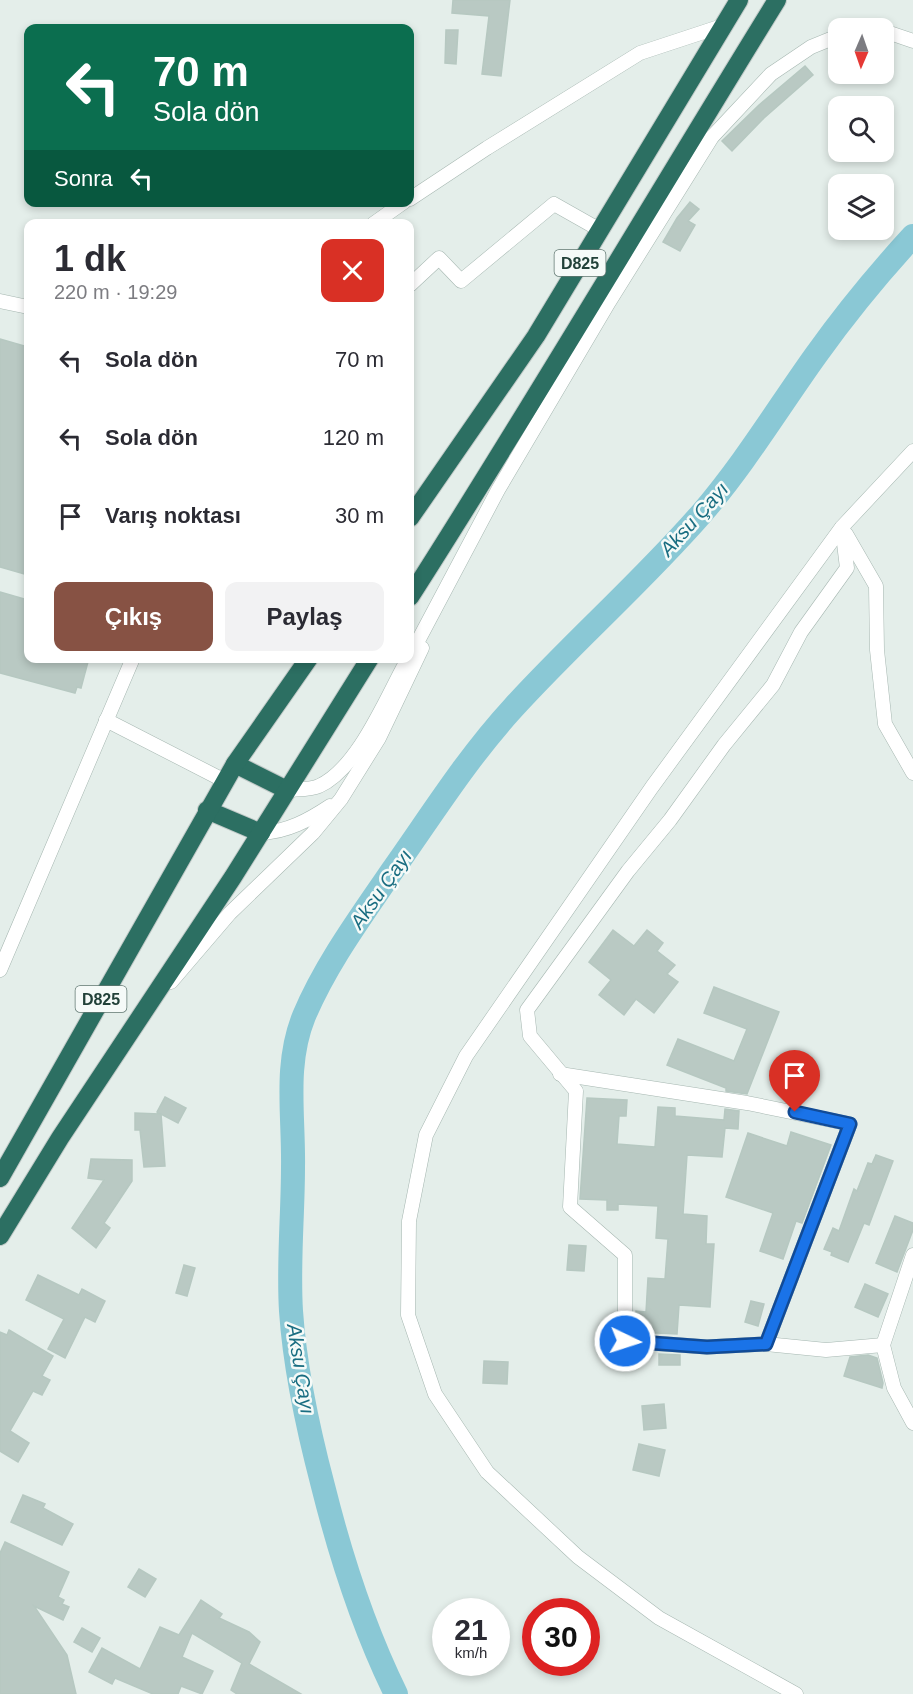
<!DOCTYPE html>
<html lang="tr">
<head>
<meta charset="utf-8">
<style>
  body { margin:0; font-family:Helvetica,sans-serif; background:#f2f2f3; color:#2b2b33; height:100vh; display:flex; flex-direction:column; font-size:22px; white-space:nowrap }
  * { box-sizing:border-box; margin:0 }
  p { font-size:20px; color:#7c7c81 }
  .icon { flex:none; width:33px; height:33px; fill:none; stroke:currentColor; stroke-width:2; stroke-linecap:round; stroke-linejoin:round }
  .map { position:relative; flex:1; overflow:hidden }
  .sheet { position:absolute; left:24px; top:219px; width:390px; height:444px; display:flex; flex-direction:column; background:#fff; border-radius:12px; box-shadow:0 3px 9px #0003 }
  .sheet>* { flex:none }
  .hud { position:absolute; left:24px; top:24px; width:390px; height:183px; border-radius:12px; box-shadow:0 3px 9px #0003; background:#0b6e4f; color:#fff; overflow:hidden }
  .needle { width:39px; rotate:182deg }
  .fabs { position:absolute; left:828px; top:18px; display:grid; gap:12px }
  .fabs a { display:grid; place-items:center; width:66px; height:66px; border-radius:12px; background:#fff; box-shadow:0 3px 9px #0003; font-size:30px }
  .speed { position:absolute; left:432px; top:1598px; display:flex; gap:12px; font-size:30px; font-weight:700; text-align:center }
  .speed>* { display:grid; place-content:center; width:78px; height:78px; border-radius:50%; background:#fff; box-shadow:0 3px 9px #0003; line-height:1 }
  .speed small { font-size:15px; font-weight:400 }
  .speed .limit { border:9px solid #d22; background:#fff; color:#111 }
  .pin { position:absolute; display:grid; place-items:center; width:51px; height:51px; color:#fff; margin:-62px -26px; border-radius:50% 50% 50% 0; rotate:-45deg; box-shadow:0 0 6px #0007 }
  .pin .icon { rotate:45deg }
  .me { position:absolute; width:66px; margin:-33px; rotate:94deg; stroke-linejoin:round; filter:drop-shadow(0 0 4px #0008) }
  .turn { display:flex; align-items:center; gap:21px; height:126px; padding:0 30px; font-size:27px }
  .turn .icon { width:78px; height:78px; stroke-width:2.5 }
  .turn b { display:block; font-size:42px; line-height:51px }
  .then { display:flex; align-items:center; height:57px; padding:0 30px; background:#0003; gap:12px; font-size:22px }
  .round { display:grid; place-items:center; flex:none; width:63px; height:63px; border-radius:12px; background:#f2f2f3 }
  .summary { display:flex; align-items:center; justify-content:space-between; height:102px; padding:0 30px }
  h1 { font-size:36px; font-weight:800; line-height:45px }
  .cta { display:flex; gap:12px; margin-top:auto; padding:12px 30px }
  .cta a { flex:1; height:69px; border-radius:12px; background:#875244; color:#fff; font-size:24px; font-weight:800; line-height:69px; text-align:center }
  .cta a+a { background:#f2f2f3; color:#2b2b33 }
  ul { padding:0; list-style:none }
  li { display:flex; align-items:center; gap:18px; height:78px; padding:0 30px }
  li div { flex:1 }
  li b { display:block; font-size:22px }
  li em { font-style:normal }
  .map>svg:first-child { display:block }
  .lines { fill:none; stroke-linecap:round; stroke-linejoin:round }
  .river { stroke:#8ac8d5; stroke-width:24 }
  .building { fill:#b9c9c3; stroke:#b6c8c1; stroke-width:1.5 }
  .minor-casing { stroke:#a6b7b1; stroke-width:15 }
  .highway-casing { stroke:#c1cac8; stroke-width:20 }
  .minor { stroke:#fff; stroke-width:14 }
  .highway { stroke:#2c6f62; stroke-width:18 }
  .route-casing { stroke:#114b97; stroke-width:15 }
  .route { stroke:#1a73e8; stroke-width:10 }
  .labels { text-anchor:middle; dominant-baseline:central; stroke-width:5; stroke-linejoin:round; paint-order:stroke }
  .shield { fill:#f5faf8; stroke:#617872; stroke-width:1.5 }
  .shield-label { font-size:16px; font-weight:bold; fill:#224139 }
  .water-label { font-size:20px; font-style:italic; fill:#196d81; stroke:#f5faf8 }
</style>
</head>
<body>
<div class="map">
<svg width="913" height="1694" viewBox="0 0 913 1694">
  <rect width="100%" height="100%" fill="#e4eeea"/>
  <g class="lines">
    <!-- river -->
    <path class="river" d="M396,1694C363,1627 341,1558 323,1486C308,1429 295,1371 291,1311C288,1263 293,1215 293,1167C294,1116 284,1065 304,1016C326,964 360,918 392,871C431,816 467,758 513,708C574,641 643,581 702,513C745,463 778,408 816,355C846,313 878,274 913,236"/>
  </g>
  <!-- building -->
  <g class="building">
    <path d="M453,0H510L501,76L482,74L489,16L452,13Z"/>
    <path d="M446,30H458L456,64L445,63Z"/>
    <path d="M805,66L813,75L764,118L732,151L722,141L759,105Z"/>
    <path d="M690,202L699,209L688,221L695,225L680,251L663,242L677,218Z"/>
    <path d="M0,339L28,347V575L0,567Z"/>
    <path d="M0,592L28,600V658H89L81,688L77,687L75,693L0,673Z"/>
    <path d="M613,930L634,946L647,930L663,943L657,951L675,965L667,974L678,982L654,1013L636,999L624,1015L599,995L611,980L589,962Z"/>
    <path d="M714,987L779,1012L747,1094L726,1091V1088L667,1065L678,1039L734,1061L747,1029L704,1013Z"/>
    <path d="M165,1097L186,1108L178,1123L161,1114L165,1166L144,1167L140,1130H135V1113L160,1114L157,1112Z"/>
    <path d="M587,1098L627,1100L626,1116H619L617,1144L655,1147L658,1107L675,1108V1116L724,1120L725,1109L739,1111L738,1129L725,1128L722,1157L687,1155L683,1214L707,1216L706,1244H714L710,1307L679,1305L677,1334L635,1332L636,1311L646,1312L648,1278L665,1279L668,1239L656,1238L658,1206L618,1204V1210H607V1200L580,1199Z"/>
    <path d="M791,1132L831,1145L802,1223L796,1221L783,1259L760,1251L773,1213L726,1197L748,1133L787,1146Z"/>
    <path d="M876,1155L893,1161L869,1225L864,1223L848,1262L831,1255L832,1252L824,1249L833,1228L839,1231L854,1189L857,1191L868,1163L872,1164Z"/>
    <path d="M91,1159L132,1160V1181L104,1223L110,1228L96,1248L72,1228L104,1180L88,1178Z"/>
    <path d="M895,1216L913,1223V1230L897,1272L876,1263Z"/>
    <path d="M569,1245L586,1246L584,1271L567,1270Z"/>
    <path d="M184,1265L195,1268L187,1296L176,1293Z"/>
    <path d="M38,1275L79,1295L82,1289L105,1301L95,1322L85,1317L65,1358L48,1349L64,1319L26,1300Z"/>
    <path d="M865,1284L888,1294L878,1317L855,1307Z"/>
    <path d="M751,1301L764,1304L758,1326L745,1322Z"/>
    <path d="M9,1330L53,1356L42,1376L50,1380L42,1395L33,1391L10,1431L29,1443L18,1462L0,1451V1332L7,1335Z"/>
    <path d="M659,1354L680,1355V1365H659Z"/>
    <path d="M868,1355L877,1358L883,1383L882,1388L844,1376L850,1357Z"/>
    <path d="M484,1361L508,1362L507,1384L483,1383Z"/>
    <path d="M664,1404L666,1428L644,1430L642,1406Z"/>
    <path d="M639,1444L665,1450L659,1476L633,1470Z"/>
    <path d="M23,1495L45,1504L43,1508L73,1524L62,1545L11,1522Z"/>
    <path d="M5,1542L69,1572L58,1597L64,1600L62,1604L69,1607L63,1620L34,1606L67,1655L76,1694H0V1553Z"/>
    <path d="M139,1569L156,1579L145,1597L128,1587Z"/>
    <path d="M201,1600L222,1614L219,1618L249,1632L260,1642L249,1664L301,1694H237L231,1690L242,1663L192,1633L182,1657L213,1671L202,1694L181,1686L178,1694H153L115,1678L112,1684L89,1672L102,1648L140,1669L160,1627L179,1635Z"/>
    <path d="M82,1628L100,1638L92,1652L74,1642Z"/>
  </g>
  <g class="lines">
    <!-- minor casing -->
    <g class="minor-casing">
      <g id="minor">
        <path d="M860,28H870"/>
        <path d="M884,31L913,41"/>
        <path d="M410,199L487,148L640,53L722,26"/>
        <path d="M373,224L404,202"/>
        <path d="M410,285L439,258L461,281L554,204L600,230"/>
        <path d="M0,301L28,307"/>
        <path d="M842,527L847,568L801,632L773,685L724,745L670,820L628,871L527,1010L530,1036L576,1091L570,1207L625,1255V1341L707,1347L766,1344L826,1350L883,1345"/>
        <path d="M846,534L876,586L877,650L885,724L913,773"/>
        <path d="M410,656L498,490L609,302L712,137L771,74L811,47L838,36"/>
        <path d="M106,720L225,781"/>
        <path d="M287,790C297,789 311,790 319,786C357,769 385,701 404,666"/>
        <path d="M261,833C287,832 309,820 330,806"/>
        <path d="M0,970L133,658"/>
        <path d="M171,982L230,913L313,833L341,799L379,738L422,648"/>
        <path d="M560,1074L747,1103L850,1124L766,1344"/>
        <path d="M913,1255L883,1345L894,1388L913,1423"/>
        <path d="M796,1694L659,1618L578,1557L487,1472L435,1394L408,1315L409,1221L426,1135L466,1056L652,787L842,527L913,451"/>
      </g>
    </g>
    <!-- highway casing -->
    <g class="highway-casing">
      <g id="highway">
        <path d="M410,518L536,336L739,0"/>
        <path d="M410,597C536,400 654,199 777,0"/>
        <path d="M235,764L287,790"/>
        <path d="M207,810L261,833"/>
        <path d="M0,1178L235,764L309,658"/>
        <path d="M0,1236L60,1138L233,877L370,658"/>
      </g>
    </g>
    <!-- minor -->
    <use href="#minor" class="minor"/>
    <!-- highway -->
    <use href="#highway" class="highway"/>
  </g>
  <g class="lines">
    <!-- route casing -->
    <g class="route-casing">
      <path id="route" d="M625,1341L707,1347L766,1344L850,1124L795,1112"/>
    </g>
    <!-- route -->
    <use href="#route" class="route"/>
  </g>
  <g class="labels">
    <!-- shield labels -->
    <g class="shield">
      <rect x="554.5" y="250" width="51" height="26" rx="4.5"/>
      <rect x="75.5" y="986" width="51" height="26" rx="4.5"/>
    </g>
    <g class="shield-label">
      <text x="580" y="263">D825</text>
      <text x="101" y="999">D825</text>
    </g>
    <!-- water labels -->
    <g class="water-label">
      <text transform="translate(694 519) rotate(-48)">Aksu Çayı</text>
      <text transform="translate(381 889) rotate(-55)">Aksu Çayı</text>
      <text transform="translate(301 1369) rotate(81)">Aksu Çayı</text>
    </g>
  </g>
</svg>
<div class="fabs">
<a><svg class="needle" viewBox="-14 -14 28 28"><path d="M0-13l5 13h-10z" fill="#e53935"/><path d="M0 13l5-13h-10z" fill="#7c7c81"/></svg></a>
<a><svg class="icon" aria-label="search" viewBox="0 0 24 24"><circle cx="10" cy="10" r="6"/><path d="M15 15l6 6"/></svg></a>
<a><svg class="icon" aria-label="layers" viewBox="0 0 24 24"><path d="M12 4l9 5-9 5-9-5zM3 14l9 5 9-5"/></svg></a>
</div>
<div class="speed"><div>21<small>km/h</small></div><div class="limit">30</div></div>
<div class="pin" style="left:795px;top:1112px;background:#d93025"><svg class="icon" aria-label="arrive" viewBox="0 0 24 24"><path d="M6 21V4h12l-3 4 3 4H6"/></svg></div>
<svg class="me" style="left:625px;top:1341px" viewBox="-20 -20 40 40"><circle r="17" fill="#1a73e8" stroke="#fff" stroke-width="3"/><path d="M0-11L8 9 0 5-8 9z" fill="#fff"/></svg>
<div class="hud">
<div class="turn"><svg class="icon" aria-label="left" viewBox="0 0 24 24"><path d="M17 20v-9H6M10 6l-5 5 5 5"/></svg><div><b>70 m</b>Sola dön</div></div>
<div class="then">Sonra<svg class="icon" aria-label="left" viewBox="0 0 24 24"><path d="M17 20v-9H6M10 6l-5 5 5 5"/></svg></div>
</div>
<section class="sheet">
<div class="summary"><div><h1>1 dk</h1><p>220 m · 19:29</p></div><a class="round" style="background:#d93025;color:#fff"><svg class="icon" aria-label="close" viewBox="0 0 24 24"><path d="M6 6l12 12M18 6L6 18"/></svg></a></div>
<ul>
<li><svg class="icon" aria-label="left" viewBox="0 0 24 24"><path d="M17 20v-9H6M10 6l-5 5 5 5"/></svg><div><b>Sola dön</b></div><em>70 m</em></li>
<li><svg class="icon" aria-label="left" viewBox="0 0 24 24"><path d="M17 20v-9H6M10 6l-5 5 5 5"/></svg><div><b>Sola dön</b></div><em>120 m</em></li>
<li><svg class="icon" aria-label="arrive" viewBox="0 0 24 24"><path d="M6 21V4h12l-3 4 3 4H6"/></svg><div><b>Varış noktası</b></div><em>30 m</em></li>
</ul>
<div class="cta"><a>Çıkış</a><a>Paylaş</a></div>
</section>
</div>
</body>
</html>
